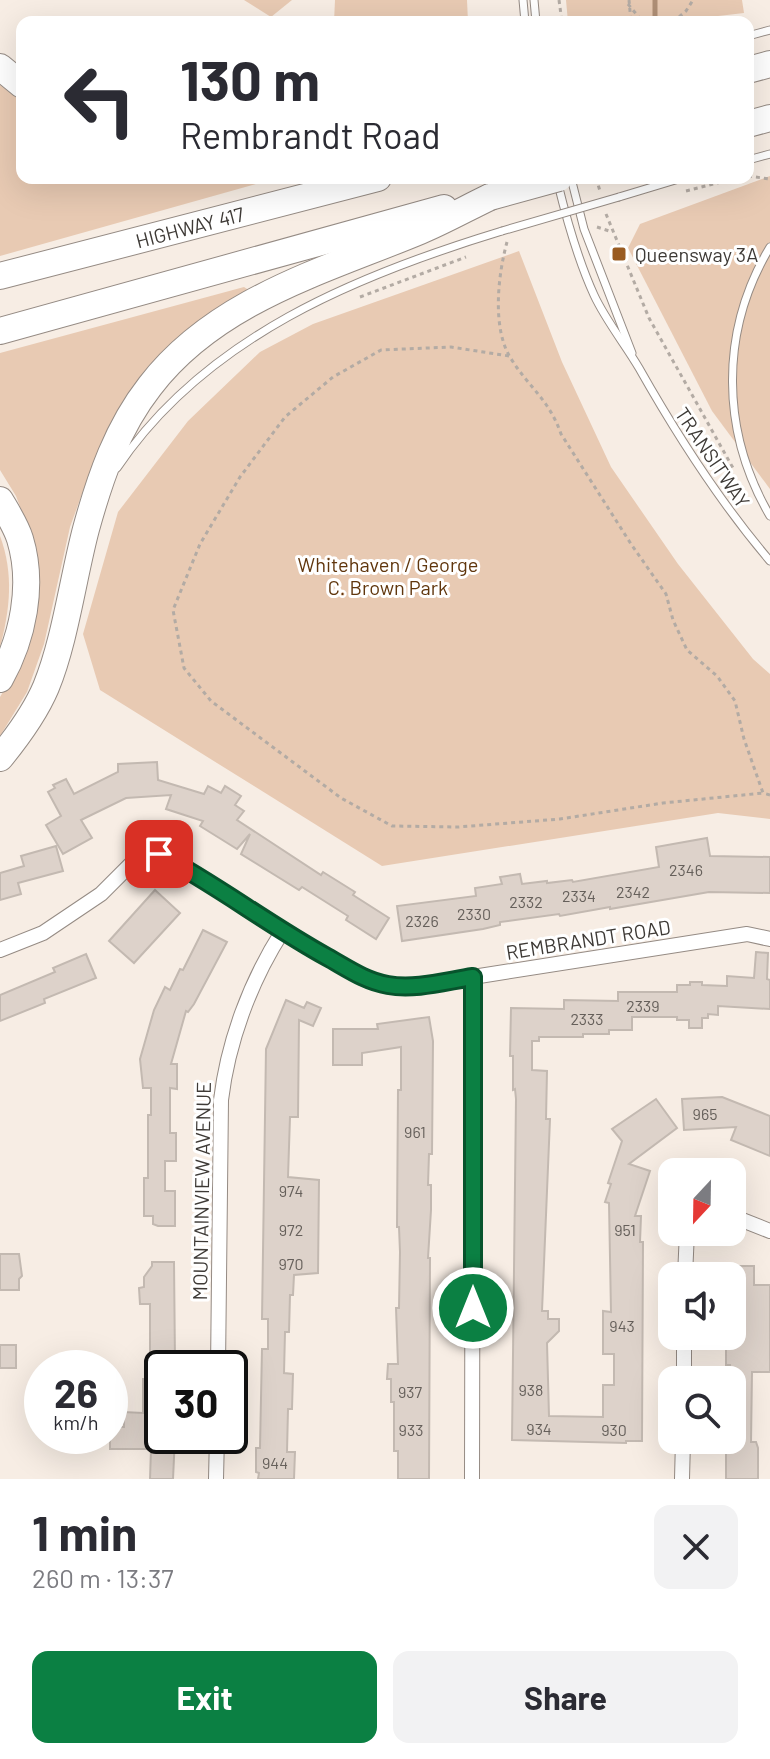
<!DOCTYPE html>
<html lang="en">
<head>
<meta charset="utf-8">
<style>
  body { margin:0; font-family:Barlow,sans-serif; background:#f2f2f3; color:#2b2b33; height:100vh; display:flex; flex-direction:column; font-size:30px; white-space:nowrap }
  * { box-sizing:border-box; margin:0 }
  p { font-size:26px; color:#7c7c81 }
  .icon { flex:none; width:44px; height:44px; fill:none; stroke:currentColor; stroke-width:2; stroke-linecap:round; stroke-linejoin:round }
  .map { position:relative; height:1479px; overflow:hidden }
  .panel { display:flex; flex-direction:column; background:#fff; flex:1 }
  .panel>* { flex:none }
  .hud { position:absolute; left:16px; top:16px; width:738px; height:168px; border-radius:16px; box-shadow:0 8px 32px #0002; background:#fff; color:#2b2b33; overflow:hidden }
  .needle { width:52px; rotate:202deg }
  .controls { position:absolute; left:658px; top:1158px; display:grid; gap:16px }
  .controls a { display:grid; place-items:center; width:88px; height:88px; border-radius:16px; background:#fff; box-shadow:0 8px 32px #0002; font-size:40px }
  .speed { position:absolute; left:24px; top:1350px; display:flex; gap:16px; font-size:40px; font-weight:700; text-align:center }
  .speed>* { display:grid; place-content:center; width:104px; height:104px; border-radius:50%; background:#fff; box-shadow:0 8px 32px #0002; line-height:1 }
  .speed small { font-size:20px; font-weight:400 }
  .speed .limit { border:4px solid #111; border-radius:12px; background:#fff; color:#111 }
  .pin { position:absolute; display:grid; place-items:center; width:68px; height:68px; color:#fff; margin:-34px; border-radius:16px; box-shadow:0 4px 12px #0006 }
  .me { position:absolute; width:88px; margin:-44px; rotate:0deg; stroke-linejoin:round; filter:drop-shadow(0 0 6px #0008) }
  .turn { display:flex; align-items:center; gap:28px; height:168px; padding:0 32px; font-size:36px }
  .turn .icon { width:104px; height:104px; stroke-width:2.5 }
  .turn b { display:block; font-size:56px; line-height:68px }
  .round { display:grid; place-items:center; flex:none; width:84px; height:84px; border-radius:16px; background:#f2f2f3 }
  .headline { display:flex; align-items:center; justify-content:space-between; height:136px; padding:0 32px }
  h1 { font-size:48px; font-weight:700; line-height:60px }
  .cta { display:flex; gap:16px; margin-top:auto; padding:16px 32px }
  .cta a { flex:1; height:92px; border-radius:16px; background:#0b8043; color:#fff; font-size:32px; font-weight:700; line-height:92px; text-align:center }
  .cta a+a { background:#f2f2f3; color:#2b2b33 }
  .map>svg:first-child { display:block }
  .green { fill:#e8cab3 }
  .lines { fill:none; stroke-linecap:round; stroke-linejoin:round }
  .stream { stroke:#af8f76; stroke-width:5 }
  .building { fill:#ddd2ca; stroke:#c3b9b1; stroke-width:2 }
  .lane-casing { stroke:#958b84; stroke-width:9 }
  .street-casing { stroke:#958b84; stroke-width:16 }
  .highway-casing { stroke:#958b84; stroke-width:28 }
  .path { stroke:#b3aba4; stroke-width:3; stroke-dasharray:4 4; stroke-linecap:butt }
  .lane { stroke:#fff; stroke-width:7 }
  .street { stroke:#fff; stroke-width:14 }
  .highway { stroke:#fff; stroke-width:26 }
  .lane-bridge-casing { stroke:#958b84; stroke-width:9; stroke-linecap:butt }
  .highway-bridge-casing { stroke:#958b84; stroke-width:28; stroke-linecap:butt }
  .lane-bridge { stroke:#fff; stroke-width:7 }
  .highway-bridge { stroke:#fff; stroke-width:26 }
  .route-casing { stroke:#07532c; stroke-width:20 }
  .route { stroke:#0b8043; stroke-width:14 }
  .poi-dot { fill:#995b21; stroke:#fff; stroke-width:3 }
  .labels { text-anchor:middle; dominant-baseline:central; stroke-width:6; stroke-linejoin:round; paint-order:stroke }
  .number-label { font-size:16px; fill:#66605b }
  .street-label { font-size:20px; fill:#3e3a36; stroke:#fff }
  .poi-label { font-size:20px; fill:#3e3a36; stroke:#fff; text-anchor:start }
  .park-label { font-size:20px; fill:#60360d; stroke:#fff }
</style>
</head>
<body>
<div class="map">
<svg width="770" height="1479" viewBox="0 0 770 1479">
  <rect width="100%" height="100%" fill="#f7ede4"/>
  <!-- green -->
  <g class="green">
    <path d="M244,0H292L271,17Z"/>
    <path d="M335,0H467L468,22H334Z"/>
    <path d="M566,0H742L744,13L667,22H568Z"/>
    <path d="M0,85L22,102V178L274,179L0,256Z"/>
    <path d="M770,176V489L712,411L628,248L640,224Z"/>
    <path d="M519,251L562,362L611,467L678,564L753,659L770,674V819L718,813L382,866L100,690L83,634L118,512L188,421L260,352L313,324Z"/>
    <path d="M244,287L250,291L125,400L95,458L70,527L44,644L27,692L0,736V697L19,665L33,541L16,496L0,470V353Z"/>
    <path d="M0,536C14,574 10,609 0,647Z"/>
  </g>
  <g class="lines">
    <!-- stream -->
    <path class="stream" d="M655,0V16"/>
  </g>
  <!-- building -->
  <g class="building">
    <path d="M157,762L158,780L204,794L208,786L221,793L225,786L241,796L235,805L244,811L237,820L321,875L323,872L355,892L353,895L389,918L376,939L346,920L348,916L302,887L299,890L241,854L250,834L237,849L200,826L203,821L166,809L171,795L126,798L81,820L92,838L63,854L46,825L61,816L48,792L55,788L53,785L66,779L74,794L118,772V764Z"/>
    <path d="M707,838L710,856L770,857V893L709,892L610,909V907L560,916L559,914L500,922V925L483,929L402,941L397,906L476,896L475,888L502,884L500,877L520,874L522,884L547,881V883L572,880L573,882L659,867L656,847Z"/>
    <path d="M56,846L63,871L18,883L21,894L0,900V873L24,866L21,856Z"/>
    <path d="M155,890L180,913L134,963L109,941Z"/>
    <path d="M203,930L227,942L194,1004L188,1012L186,1011L171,1064H177V1089L170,1088V1133H176V1161H165V1191H175V1226H158L153,1224V1216H144V1178H148V1115H151V1088H143L140,1059L154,1010L165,987L170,990L180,969L183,970Z"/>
    <path d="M756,952L768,953L767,979L770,980V1009L718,1006V1015L708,1014V1018H702V1028H689V1020H677V1017H632V1030H609V1034H583V1037H539V1041H532V1070L547,1071L546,1119H550L542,1311H548V1319H559V1331L547,1343L549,1416L603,1417V1385H614V1354H603V1311L611,1312L609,1203L605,1202L611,1184L608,1183L622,1141L612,1129L656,1099L677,1128L629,1164L650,1171L635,1216H641L640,1242H643L642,1441H626V1443L512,1440L516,1099L515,1089L513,1090V1056H510L511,1008L564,1009V1000L618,1001V992H677V985H690V982H702V985L727,986V976L754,978Z"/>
    <path d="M86,954L96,978L44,999L45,1003L0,1021V995L55,972L53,968Z"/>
    <path d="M286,1000L304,1008L307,1002L321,1008L313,1026L299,1020L298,1117H290L288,1177L319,1180L318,1273L294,1275L293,1295H290L289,1332H285L284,1373L293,1374L292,1409H288L287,1452H295L294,1479H258L259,1473L256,1472V1448H260L262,1349H268V1319H262L266,1049Z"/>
    <path d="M429,1017L433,1041L432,1154H429L428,1185H431V1210L428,1258H430L429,1479H398V1451H394V1402H391V1379H387L388,1364H398L396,1308H399L400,1252L399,1227H397L398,1090H401V1047L362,1053V1065H333V1029H378L377,1024Z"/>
    <path d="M722,1097L770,1116V1156L731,1140L736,1127L684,1130L682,1099Z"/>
    <path d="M0,1254H19L22,1276L19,1279V1290H0Z"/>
    <path d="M152,1262H174L175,1363L150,1362V1304H140L139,1288L144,1287V1277L152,1266Z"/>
    <path d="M732,1266H754V1285H770V1372H752L751,1442H756L758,1448V1479H726V1442H732V1380H730V1365H726V1336H732Z"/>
    <rect x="0" y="1345" width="16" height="23"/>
    <path d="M143,1379H162V1436H175L173,1479H150L151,1449H110V1427H124V1412L143,1413Z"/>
  </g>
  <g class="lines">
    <!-- lane casing -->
    <g class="lane-casing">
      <g id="lane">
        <path d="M523,0L525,22"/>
        <path d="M534,0L536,22"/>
        <path d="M748,36L770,30"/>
        <path d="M748,160L770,154"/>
        <path d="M571,178L584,229L632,353"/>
        <path d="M558,184C567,221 578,260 594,295C606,321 625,344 639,368C678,437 719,501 770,561"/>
        <path d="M619,197L682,178"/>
        <path d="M770,247C719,332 721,432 770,516"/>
        <path d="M117,468C205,337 357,275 502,231"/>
      </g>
    </g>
    <!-- street casing -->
    <g class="street-casing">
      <g id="street">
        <path d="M0,950L43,933L101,894L141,854H159L194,873L282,932L369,981L391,986H410L473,977L747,934L770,939"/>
        <path d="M732,1216L770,1231"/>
        <path d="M685,1276L687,1232"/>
        <path d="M218,1368L221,1100C228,1042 250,982 282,932"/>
        <path d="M684,1380V1336"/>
        <path d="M216,1479L217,1436"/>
        <path d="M472,1479L473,977"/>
        <path d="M682,1479L683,1440"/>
      </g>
    </g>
    <!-- highway casing -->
    <g class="highway-casing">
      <g id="highway">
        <path d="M0,67L22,85"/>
        <path d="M748,70L770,64"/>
        <path d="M748,124L770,118"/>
        <path id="s1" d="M0,276L378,178"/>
        <path d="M0,331L444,208"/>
        <path d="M0,500C7,512 16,526 20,539C34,585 23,638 0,679"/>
        <path d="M0,758C18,736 35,713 46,687C65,641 73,578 86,529C100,478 117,428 150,386C216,300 324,271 420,231C444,221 467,208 490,197"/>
      </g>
    </g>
    <!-- path -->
    <g class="path">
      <path d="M559,0L562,22"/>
      <path d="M629,0L631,22"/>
      <path d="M628,4L642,21"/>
      <path d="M673,22L686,11L693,0"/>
      <path d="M748,176L770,179"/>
      <path d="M596,178L600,191"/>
      <path d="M686,191L737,178"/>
      <path d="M606,214L649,318L733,468"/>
      <path d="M597,227L612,232"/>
      <path d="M507,242C498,275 492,327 510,357C528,387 549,399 561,434L631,544L666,594L673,620L687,650L717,676L735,701L744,739L763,793L770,795"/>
      <path d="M360,297L466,257"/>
      <path d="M509,356L451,347L381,350L333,377L285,417L240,477L200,544L173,610L184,668L211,701L341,798L392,826L458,827L560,819L663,803L763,793"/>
    </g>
    <!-- lane -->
    <use href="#lane" class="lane"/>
    <!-- street -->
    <use href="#street" class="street"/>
    <!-- highway -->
    <use href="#highway" class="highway"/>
    <!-- lane-bridge casing -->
    <g class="lane-bridge-casing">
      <path id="lane-bridge" d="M502,231L619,197"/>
    </g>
    <!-- highway-bridge casing -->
    <g class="highway-bridge-casing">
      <path id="highway-bridge" d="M490,197L559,178"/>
    </g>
    <!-- lane-bridge -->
    <use href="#lane-bridge" class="lane-bridge"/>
    <!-- highway-bridge -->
    <use href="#highway-bridge" class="highway-bridge"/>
  </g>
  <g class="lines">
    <!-- route casing -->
    <g class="route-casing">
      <path id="route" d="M159,854C217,885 269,925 327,957C347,968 365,981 388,985C415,990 446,981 473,977V1308"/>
    </g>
    <!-- route -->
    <use href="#route" class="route"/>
  </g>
  <!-- markers -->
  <rect class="poi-dot" x="611" y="246" width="16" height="16" rx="4"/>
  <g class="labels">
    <!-- number labels -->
    <g class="number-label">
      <text x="686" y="869">2346</text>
      <text x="633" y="891">2342</text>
      <text x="579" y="895">2334</text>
      <text x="526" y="901">2332</text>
      <text x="474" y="913">2330</text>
      <text x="422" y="920">2326</text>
      <text x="643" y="1005">2339</text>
      <text x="587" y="1018">2333</text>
      <text x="705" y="1113">965</text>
      <text x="415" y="1131">961</text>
      <text x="291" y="1190">974</text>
      <text x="291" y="1229">972</text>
      <text x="625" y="1229">951</text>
      <text x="291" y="1263">970</text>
      <text x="622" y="1325">943</text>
      <text x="531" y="1389">938</text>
      <text x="410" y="1391">937</text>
      <text x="539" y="1428">934</text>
      <text x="411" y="1429">933</text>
      <text x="614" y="1429">930</text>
      <text x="275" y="1462">944</text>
    </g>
    <!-- street labels -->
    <g class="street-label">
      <text stroke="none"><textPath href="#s1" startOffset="196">HIGHWAY 417</textPath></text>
      <text transform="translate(713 457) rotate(56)">TRANSITWAY</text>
      <text transform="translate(588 939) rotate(-9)">REMBRANDT ROAD</text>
      <text transform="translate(201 1191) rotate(-89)">MOUNTAINVIEW AVENUE</text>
    </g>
    <!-- poi labels -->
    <g class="poi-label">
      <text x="635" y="254">Queensway 3A</text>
    </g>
    <!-- park labels -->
    <g class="park-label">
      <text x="388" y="564">Whitehaven / George<tspan x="388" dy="23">C. Brown Park</tspan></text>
    </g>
  </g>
</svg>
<div class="controls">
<a><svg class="needle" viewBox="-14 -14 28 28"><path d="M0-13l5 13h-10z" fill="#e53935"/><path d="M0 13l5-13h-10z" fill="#7c7c81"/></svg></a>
<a><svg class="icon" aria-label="sound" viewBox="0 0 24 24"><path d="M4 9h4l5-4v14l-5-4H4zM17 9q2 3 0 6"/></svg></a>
<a><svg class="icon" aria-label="search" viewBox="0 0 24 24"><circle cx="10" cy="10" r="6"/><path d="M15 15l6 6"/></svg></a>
</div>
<div class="speed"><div>26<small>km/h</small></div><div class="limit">30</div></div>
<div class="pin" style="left:159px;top:854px;background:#d93025"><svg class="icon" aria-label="arrive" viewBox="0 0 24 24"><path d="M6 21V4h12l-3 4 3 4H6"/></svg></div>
<svg class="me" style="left:473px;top:1308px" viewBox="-20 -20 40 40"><circle r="17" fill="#0b8043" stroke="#fff" stroke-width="3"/><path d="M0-11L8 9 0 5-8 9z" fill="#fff"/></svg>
<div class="hud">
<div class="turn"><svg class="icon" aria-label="left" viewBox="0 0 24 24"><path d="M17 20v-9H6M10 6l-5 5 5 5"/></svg><div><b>130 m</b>Rembrandt Road</div></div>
</div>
</div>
<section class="panel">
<div class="headline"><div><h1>1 min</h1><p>260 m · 13:37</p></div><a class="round"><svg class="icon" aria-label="close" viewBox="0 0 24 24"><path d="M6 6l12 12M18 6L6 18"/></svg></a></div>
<div class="cta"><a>Exit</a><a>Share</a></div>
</section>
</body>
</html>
